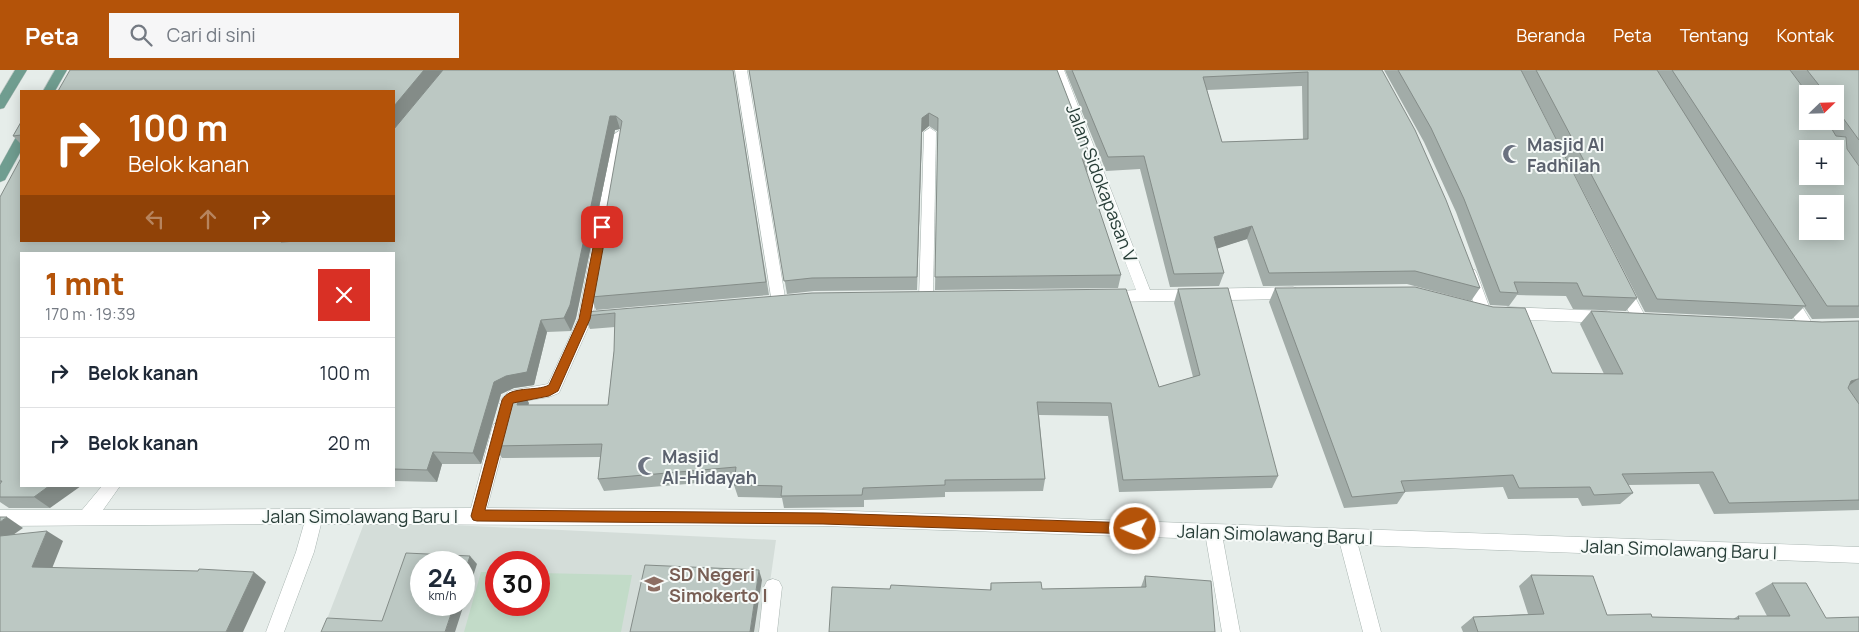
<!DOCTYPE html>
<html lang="id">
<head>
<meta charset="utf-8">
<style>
  body { margin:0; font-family:Manrope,sans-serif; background:#f6f6f7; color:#1f2937; height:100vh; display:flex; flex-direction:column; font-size:19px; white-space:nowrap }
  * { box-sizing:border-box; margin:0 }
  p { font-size:16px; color:#747a83 }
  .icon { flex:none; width:28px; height:28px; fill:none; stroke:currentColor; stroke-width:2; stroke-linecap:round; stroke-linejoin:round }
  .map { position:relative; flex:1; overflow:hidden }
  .details { position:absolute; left:20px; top:182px; width:375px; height:235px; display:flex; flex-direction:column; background:#fff; border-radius:0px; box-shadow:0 2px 12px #0003 }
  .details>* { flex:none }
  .hud { position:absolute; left:20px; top:20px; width:375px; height:152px; border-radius:0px; box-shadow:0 2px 12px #0003; background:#b45309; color:#fff; overflow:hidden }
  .needle { width:32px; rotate:67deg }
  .fabs { position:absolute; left:1799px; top:15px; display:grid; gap:10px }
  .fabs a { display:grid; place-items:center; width:45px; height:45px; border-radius:0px; background:#fff; box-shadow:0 2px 12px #0003; font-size:25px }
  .speed { position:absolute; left:410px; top:481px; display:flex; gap:10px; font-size:25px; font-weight:700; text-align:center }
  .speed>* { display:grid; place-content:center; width:65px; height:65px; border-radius:50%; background:#fff; box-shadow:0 2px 12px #0003; line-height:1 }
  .speed small { font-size:12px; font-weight:400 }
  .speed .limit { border:8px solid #d22; background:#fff; color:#111 }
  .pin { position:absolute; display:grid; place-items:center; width:42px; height:42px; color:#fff; margin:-21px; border-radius:10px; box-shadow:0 2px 8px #0006 }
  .me { position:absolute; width:55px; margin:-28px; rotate:272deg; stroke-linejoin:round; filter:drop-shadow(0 0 4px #0008) }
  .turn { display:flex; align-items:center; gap:18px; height:105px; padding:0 25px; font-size:22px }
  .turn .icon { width:65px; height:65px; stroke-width:2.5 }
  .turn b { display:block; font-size:35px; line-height:42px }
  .lanes { display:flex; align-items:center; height:48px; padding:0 25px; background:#0003; justify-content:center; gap:25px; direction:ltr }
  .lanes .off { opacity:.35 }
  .round { display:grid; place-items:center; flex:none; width:52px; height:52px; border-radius:0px; background:#f6f6f7 }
  .headline { display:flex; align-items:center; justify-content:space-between; height:85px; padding:0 25px }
  h1 { font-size:30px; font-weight:800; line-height:38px; color:#b45309 }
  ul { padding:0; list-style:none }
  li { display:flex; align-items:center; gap:15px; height:70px; padding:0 25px; border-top:1px solid #e0e1e3 }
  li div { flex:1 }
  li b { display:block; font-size:19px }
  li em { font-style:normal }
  header { display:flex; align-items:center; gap:30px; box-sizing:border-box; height:70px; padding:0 25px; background:#b45309; color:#fff }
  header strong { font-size:24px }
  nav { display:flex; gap:28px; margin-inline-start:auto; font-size:18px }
  .search { width:350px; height:45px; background:#f6f6f7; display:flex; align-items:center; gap:12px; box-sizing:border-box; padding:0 18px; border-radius:0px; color:#747a83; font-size:19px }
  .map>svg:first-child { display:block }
  .built { fill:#d4ddd9; fill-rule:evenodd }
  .green { fill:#c2dbc8 }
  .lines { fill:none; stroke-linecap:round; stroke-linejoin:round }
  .minor-casing { stroke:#a9b5b1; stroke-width:1 }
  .primary-casing { stroke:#c3c9c7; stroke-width:1 }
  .minor { fill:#fff; fill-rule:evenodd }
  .primary { fill:#709d90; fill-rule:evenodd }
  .wall { fill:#a2aca8; fill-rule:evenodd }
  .shaded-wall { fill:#848c88 }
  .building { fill:#bcc8c3; stroke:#848c88; fill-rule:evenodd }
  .route { fill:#b45309; stroke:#753606 }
  .labels { text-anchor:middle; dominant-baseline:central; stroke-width:4; stroke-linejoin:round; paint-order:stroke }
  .worship-label { font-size:18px; font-weight:bold; fill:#5b616d; stroke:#f6faf8; text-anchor:start }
  .street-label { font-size:18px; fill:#273d37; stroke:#f6faf8 }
  .education-label { font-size:18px; font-weight:bold; fill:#785e54; stroke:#f6faf8; text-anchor:start }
</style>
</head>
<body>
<header>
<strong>Peta</strong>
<div class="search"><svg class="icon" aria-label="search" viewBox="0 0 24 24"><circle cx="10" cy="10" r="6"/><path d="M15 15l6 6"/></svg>Cari di sini</div>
<nav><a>Beranda</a><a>Peta</a><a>Tentang</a><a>Kontak</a></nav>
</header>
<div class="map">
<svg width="1859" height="562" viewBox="0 0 1859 562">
  <rect width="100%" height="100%" fill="#e6edea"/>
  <!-- built -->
  <path class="built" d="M365,451L776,470L763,562H322ZM421,492H464V535H421ZM496,492H539V535H496Z"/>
  <!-- green -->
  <path class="green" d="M481,502H496V535H539V503L632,505L621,562H464Z"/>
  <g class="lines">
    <!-- minor casing -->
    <g class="minor-casing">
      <g id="minor">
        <path d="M735,0H747L786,233L784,237L779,239L774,237L772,233Z"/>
        <path d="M1052,0H1064L1150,220L1293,217L1298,219L1300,223L1298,227L1293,229L1108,232L1103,230L1101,226L1103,222L1136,220Z"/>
        <path d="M930,58L936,62L933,228L931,232L926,234L921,232L919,228L924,62Z"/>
        <path d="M619,61L625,65L592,249L559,323L549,327L518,332L507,339L502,337L499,332L509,321L548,314L578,249L613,65Z"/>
        <path d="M1470,199L1475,200L1477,204L1491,242L1489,246L1484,248L1479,246L1477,242L1463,204L1465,200Z"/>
        <path d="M1622,210L1627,212L1644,244L1646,248L1644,252L1639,254L1634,252L1615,216L1617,212Z"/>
        <path d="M1788,220L1793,222L1812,253L1814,257L1812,261L1807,263L1802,261L1783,230L1781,226L1783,222Z"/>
        <path d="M1508,237L1607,241L1612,243L1614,247L1612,251L1607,253L1508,249L1503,247L1501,243L1503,239Z"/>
        <path d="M500,352L506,354L508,359L487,438L823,440L1859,477V493L1358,475L1381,562H1363L1340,474L1223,470L1240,562H1222L1206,469L823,456L321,454L314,482L284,562H266L296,482L304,454L0,456V440H82L102,416H120L103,440L471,438L492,359L494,354Z"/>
        <path d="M773,509L779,511L782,517L777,562H759L764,517L767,511Z"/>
      </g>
    </g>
    <!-- primary casing -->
    <g class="primary-casing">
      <g id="primary">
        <path d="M15,0H27L4,38L0,39V25Z"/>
        <path d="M55,0H67L55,21H43Z"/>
        <path d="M21,66V81L5,110L0,112V96L16,67Z"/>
      </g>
    </g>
    <!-- minor -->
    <use href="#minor" class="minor"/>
    <!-- primary -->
    <use href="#primary" class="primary"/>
  </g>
  <!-- wall -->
  <g class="wall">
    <path d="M70,0H733L769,225L596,240L591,227L621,60L620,59L615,60L576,248L571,261L547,262L534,315L514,318L501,324L481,394H442L437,412L394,411V184H21L50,438H9L0,432V127L21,171H394Z"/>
    <path d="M749,0H1057L1091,88L1089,101L1086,102L1121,205L1118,218L935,220L938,62L929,56L922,62L917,220L814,221L787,224Z"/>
    <path d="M1065,0H1382L1480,218L1471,231L1407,214L1263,216L1247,169L1217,178L1224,203L1219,216L1170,217L1140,99L1106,101ZM1302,16L1303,70L1222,72L1207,20Z"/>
    <path d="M1384,0H1521L1637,228L1626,241L1573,239L1566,226L1517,225L1509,236L1490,235L1456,142L1424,72Z"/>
    <path d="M1521,0H1859V248L1812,249L1804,237L1792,249L1645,242ZM1808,24H1835V51H1808Z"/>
    <path d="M21,52V74L13,66Z"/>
    <path d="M1275,218L1552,303L1604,304L1580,254L1591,241L1822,252L1859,251V440L1714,444L1699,414L1628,415L1633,423L1620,434L1582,436L1578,428L1508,429L1503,417L1405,422L1397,434L1344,438L1269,232Z"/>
    <path d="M1178,219L1278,406L1272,418L1119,422L1108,346L1039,345L1045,409L1043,421L945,422V427L864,430V437L784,438L782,428L738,427L734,415V410L604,421L598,409L600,387L502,388L494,376L529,333L528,335H608L614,281L615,257L590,259L584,246L812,223L1159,317L1193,307L1174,233Z"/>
    <path d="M1531,505L1607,545L1652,547L1733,549L1738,546H1767L1755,523L1772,513L1826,548L1859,562H1463L1461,557L1473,547L1528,544L1519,516Z"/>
    <path d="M1145,506L1215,562L890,519L990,520L991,513L1042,519L1141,517Z"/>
  </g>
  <!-- shaded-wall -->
  <g class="shaded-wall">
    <path d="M424,0H443L394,59V36Z"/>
    <path d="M929,43V56L922,62L917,220L922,48Z"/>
    <path d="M610,46H616L620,59L615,60L576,248L571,261L564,248Z"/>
    <path d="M1252,156L1247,169L1210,181L1214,167Z"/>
    <path d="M541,250L547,262L534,315L514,318L501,324L481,394L473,383L494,312Z"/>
    <path d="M1858,309L1842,321L1851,311Z"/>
    <path d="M522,320L529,333L525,348L517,335Z"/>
    <path d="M433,382L442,394L437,412L427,400Z"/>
    <path d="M49,416H81L50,438L34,427Z"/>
    <path d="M7,447L23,458L0,474V452Z"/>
    <path d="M47,461L63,471L49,506L32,497Z"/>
    <path d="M470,486L477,494L455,562H445L454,535H464V504Z"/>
    <path d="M759,500L762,510L754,562H750Z"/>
    <path d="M254,502L266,512L243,562H226Z"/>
  </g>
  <!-- building -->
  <g class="building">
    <path d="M70,0H424L394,36V21H58Z"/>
    <path d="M443,0H733L766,212L591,227L622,51L616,46H610L570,235L564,248L541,250L527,302L506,306L494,312L473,383L433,382L427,400L394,399V184H21V416H49L34,427H0V414L2,411H0V127L21,88V171H281V172L299,171H394V59Z"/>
    <path d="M749,0H1057L1091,88H1082L1121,205L935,207L938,48L929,43L922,48L917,207L812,208L784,211Z"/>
    <path d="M1072,0H1382L1415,60L1446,130L1480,218L1415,201L1269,203L1252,156L1214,167L1224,203L1174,204L1144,86L1108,87ZM1308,2V69L1222,72L1203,7Z"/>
    <path d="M1398,0H1521L1637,228L1583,226L1577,213L1514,212L1518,223L1500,222L1464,129L1431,58Z"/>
    <path d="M1536,0H1657L1806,236L1657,229Z"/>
    <path d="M1672,0H1790L1808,24V51H1827L1836,66L1846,67L1847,79L1859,96V236H1827ZM1808,79H1835V106H1808ZM1808,134H1835V161H1808Z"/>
    <path d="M1807,0H1859V70L1835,37V24H1822V19Z"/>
    <path d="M21,52V65L13,66Z"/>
    <path d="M1415,217L1493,237L1525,238L1552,303L1623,304L1591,241L1822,252L1859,251V309H1858L1851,311L1848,318L1859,334V430L1729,433L1713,402L1622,404L1633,423L1594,425L1590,417L1519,418L1513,405L1401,411L1405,422L1352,427L1275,218Z"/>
    <path d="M1228,218L1278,406L1123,410L1111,333L1037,332L1045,409L945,410V415L863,418L862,425L781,426L782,416L734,415L736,397L598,409L602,374L494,376L509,323L522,320L517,335H608L614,281L615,243L584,246L585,242L812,223L1126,219L1159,317L1200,305L1178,219Z"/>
    <path d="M0,447H7L0,452Z"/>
    <path d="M47,461L32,497L198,501L199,499L254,502L226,562H0V466Z"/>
    <path d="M406,483L470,486L464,504V492H421V535H454L445,562H321L327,548L382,551Z"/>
    <path d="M645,495L759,500L750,562H630Z"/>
    <path d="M1531,505L1593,506L1607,545L1651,544L1652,547L1739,549L1738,546H1790L1772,513H1806L1826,548L1859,547V562H1478L1473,547L1544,544Z"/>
    <path d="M1145,506L1211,511L1215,562H829L832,517L890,519L891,515L991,520V513L1041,512L1042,519L1146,517Z"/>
  </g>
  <!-- route -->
  <path class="route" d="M602,153L607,157L590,249L558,321L549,326L513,333L485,440L823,443L1135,453L1140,455L1142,459L1140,463L1135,464L823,454L477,451L473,450L471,446L502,330C510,315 536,322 549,315L579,249L597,157Z"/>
  <!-- icons -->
  <defs>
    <g id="mosque-bare" transform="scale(1.5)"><path d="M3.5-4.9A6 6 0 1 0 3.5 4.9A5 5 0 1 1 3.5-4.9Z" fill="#6b7280" stroke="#f6faf8" stroke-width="2.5" paint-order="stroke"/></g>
    <g id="school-bare" transform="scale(1.5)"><path d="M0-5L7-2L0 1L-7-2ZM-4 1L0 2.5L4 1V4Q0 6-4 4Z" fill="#8d6e63" stroke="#f6faf8" stroke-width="2.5" paint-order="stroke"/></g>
  </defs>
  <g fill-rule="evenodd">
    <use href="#mosque-bare" x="1512" y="84"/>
    <use href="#mosque-bare" x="647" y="396"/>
    <use href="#school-bare" x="654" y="514"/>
  </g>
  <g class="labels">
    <!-- worship labels -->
    <g class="worship-label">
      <text x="1527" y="74">Masjid Al<tspan x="1527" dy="21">Fadhilah</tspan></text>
      <text x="662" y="386">Masjid<tspan x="662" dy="21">Al-Hidayah</tspan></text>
    </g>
    <!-- street labels -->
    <g class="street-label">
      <text transform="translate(1102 113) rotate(69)">Jalan Sidokapasan V</text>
      <text x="360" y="446">Jalan Simolawang Baru I</text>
      <text transform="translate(1275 464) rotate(2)">Jalan Simolawang Baru I</text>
      <text transform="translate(1679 479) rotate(2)">Jalan Simolawang Baru I</text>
    </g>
    <!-- education labels -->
    <g class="education-label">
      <text x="669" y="504">SD Negeri<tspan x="669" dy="21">Simokerto I</tspan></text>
    </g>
  </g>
</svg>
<div class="fabs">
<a><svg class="needle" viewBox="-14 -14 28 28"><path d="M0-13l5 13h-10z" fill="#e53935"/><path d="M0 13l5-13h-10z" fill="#747a83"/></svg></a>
<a>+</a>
<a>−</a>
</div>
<div class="speed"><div>24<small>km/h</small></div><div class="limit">30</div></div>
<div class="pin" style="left:602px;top:157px;background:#d93025"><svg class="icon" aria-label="arrive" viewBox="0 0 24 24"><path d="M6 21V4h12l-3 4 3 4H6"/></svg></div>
<svg class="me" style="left:1135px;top:459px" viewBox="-20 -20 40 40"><circle r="17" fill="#b45309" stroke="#fff" stroke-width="3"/><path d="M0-11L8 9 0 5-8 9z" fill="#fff"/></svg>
<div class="hud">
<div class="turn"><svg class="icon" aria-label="right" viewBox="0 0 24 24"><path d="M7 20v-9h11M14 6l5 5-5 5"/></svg><div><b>100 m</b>Belok kanan</div></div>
<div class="lanes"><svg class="icon off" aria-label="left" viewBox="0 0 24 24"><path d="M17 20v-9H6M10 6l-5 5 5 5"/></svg><svg class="icon off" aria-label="ahead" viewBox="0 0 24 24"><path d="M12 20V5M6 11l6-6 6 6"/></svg><svg class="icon" aria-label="right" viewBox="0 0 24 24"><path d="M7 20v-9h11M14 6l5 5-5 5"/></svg></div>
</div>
<section class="details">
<div class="headline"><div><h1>1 mnt</h1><p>170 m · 19:39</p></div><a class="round" style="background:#d93025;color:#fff"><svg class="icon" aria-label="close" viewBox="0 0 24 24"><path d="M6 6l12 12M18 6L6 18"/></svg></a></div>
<ul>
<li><svg class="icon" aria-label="right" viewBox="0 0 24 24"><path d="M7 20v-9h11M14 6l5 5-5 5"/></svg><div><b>Belok kanan</b></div><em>100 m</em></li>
<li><svg class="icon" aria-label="right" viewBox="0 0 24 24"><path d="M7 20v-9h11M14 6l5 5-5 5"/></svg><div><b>Belok kanan</b></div><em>20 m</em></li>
</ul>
</section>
</div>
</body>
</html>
